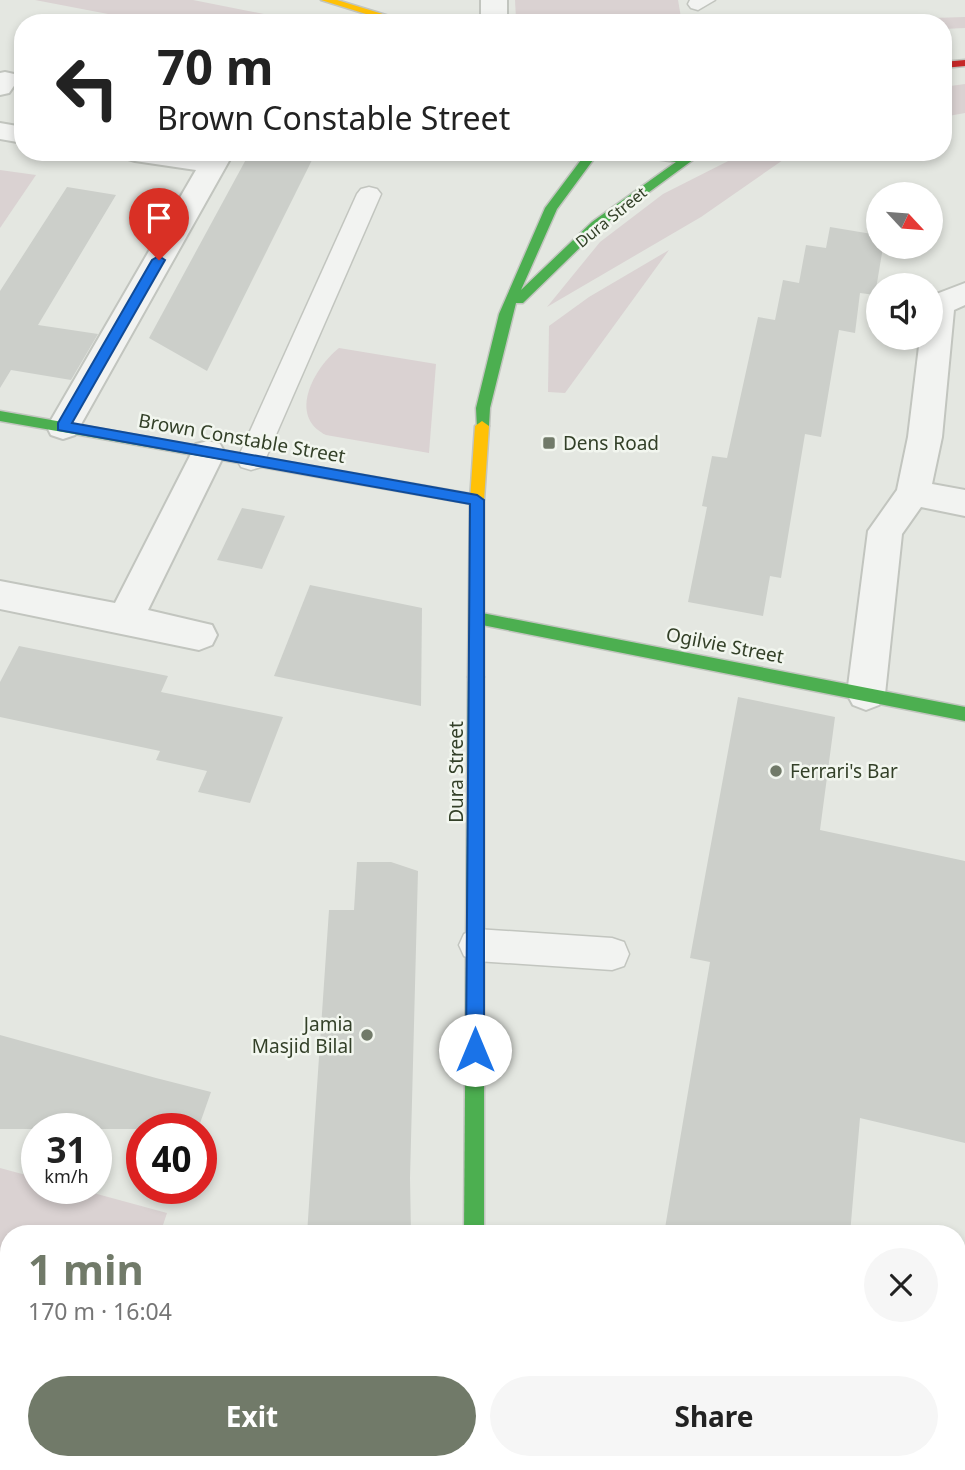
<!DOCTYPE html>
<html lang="en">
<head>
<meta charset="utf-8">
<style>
  body { margin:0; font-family:"Noto Sans",sans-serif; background:#f6f6f6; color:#222; height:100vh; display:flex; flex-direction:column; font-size:26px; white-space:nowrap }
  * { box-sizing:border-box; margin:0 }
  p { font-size:23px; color:#767676 }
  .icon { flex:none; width:38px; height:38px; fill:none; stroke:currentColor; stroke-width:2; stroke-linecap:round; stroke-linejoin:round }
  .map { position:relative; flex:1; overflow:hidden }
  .details { position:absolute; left:0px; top:1225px; width:966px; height:245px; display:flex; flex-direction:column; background:#fff; border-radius:28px 28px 0 0; box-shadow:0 4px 10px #0003 }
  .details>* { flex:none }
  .banner { position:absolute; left:14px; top:14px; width:938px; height:147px; border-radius:28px; box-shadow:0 4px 10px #0003; background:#fff; color:#222; overflow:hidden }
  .needle { width:46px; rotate:116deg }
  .fabs { position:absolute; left:866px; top:182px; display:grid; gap:14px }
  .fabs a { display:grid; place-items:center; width:77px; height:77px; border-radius:50%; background:#fff; box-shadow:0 4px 10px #0003; font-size:35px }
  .speed { position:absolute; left:21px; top:1113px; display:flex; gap:14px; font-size:35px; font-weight:700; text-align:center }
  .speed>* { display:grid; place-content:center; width:91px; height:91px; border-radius:50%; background:#fff; box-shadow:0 4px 10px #0003; line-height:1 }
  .speed small { font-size:18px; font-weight:400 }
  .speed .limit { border:10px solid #d22; background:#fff; color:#111 }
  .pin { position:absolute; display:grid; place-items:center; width:60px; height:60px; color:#fff; margin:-72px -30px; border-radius:50% 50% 50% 0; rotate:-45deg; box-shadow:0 0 7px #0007 }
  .pin .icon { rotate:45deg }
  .me { position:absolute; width:77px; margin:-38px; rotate:0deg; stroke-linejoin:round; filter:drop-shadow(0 0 5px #0008) }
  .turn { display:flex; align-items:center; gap:24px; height:147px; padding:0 28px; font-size:32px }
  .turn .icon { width:91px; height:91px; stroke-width:2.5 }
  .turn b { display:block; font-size:49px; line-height:60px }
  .round { display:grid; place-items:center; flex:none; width:74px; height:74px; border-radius:37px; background:#f6f6f6 }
  .headline { display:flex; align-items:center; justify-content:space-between; height:119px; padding:0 28px }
  h1 { font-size:42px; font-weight:700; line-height:52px; color:#717a69 }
  .primary-button { display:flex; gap:14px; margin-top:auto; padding:14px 28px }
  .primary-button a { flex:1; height:80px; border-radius:42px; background:#717a69; color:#fff; font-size:28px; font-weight:700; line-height:80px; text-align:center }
  .primary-button a+a { background:#f6f6f6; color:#222 }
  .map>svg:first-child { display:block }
  .green { fill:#dad2d2 }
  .building { fill:#cccfca }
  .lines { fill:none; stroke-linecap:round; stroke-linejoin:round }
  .lane-casing { stroke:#c2c5bf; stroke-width:3 }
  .street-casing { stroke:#c2c5bf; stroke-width:4 }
  .fast-casing { stroke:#c2c5bf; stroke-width:3 }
  .slow-casing { stroke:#c2c5bf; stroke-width:3 }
  .jam-casing { stroke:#c2c5bf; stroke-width:3 }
  .lane { fill:#f2f3f1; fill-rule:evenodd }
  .street { fill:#f2f3f1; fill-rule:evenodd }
  .fast { fill:#4caf50; fill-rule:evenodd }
  .slow { fill:#ffc107; fill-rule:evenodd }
  .jam { fill:#c62828; fill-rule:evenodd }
  .route { fill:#1a73e8; stroke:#114b97; stroke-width:2 }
  .poi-dot { fill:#717a69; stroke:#f2f6ef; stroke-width:2.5 }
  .labels { text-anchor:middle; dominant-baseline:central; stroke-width:5; stroke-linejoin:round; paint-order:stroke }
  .far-street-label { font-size:16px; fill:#334028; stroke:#f2f6ef }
  .street-label { font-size:19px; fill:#334028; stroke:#f2f6ef }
  .poi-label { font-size:19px; fill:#334028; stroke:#f2f6ef; text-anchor:start }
</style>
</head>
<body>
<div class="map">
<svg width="965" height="1470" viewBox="0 0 965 1470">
  <rect width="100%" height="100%" fill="#e4e7e1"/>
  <!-- green -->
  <g class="green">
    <path d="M35,0H193L264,14L262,23H155Z"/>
    <path d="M515,0H678L682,23H543L516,19Z"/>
    <path d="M965,17V28L943,29V23H771Z"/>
    <path d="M965,84V113L943,117V87Z"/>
    <path d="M746,152H802L783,160L701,217L547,307L600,242L663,194Z"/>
    <path d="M0,170L36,175L0,228Z"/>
    <path d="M669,250L565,393L548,392L549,326L589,297Z"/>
    <path d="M339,348L436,364L429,453L326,435C287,416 314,368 339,348Z"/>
    <path d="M0,1168L37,1178V1188H75L167,1213L160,1234H9V1299L0,1297Z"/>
  </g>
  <!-- building -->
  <g class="building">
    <path d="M250,152H316L207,371L149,338Z"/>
    <path d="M67,187L116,195L38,325L98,334L71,380L11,370L0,388V291Z"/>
    <path d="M830,227L878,235V247H883L875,295L860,293L855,333L839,330L821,437L805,434L781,578L770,576L763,616L688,602L707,507L702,506L712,456L727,458L758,317L775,320L783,280L799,283L806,245L826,248Z"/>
    <path d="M242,508L285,516L262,569L217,560Z"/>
    <path d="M310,585L422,608L421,706L274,676Z"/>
    <path d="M19,646L168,676L161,692L283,717L250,803L198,792L207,771L156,760L160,751L0,717V682Z"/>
    <path d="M738,697L835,717L820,830L965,861V1143L860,1118L850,1234H664L710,962L690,958Z"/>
    <path d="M357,862H391L418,871L410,1178L411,1234H307L329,910H354Z"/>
    <path d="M0,1035L156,1078L211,1092L198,1129H0Z"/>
  </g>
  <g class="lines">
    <!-- lane casing -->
    <g class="lane-casing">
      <g id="lane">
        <path d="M690,0H715L698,10L691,8L688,4Z"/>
        <path d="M369,187L377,189L381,194L265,460L261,467L251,470L241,467L237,460L357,194L361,189Z"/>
        <path d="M476,929L612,938L624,942L629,954L624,966L612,970L476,961L464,956L459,945L464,934Z"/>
      </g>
    </g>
    <!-- street casing -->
    <g class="street-casing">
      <g id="street">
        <path d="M481,0H507V15L503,20H485L481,15Z"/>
        <path d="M5,72L14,74L18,80L9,93L0,95V73Z"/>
        <path d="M0,123L23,127V143L0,139Z"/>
        <path d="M121,152H234L75,435L63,439L51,435L47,427L196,170L135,161L125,158Z"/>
        <path d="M965,283V305L954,310L942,437L932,484L965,490V516L921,507L902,534L885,694L879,705L866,710L853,705L847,694L868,531L897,490L908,437L920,338H931V296Z"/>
        <path d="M208,441L220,444L225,453L148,610L212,625L217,635L212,645L199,650L0,609V581L115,603L196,444Z"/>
        <path d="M0,1371L9,1374V1424L0,1421Z"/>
        <path d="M212,1461H293L297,1470H216Z"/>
      </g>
    </g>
    <!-- fast casing -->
    <g class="fast-casing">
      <g id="fast">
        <path d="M587,152H599L557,209L521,290L592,222L676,162L629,155L623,152L673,155L687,152L701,154L600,228L523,303H516L490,408L489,426L482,431L477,429L476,408L499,314L545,208Z"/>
        <path d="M0,411L477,495L484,500L477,505L0,421Z"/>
        <path d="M477,612L965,707V721L477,624L470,618Z"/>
        <path d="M476,671L481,673L484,677V1234H464L468,677L471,673Z"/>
        <rect x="461" y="1461" width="22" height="9"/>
      </g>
    </g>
    <!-- slow casing -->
    <g class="slow-casing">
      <g id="slow">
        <path d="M321,0H337L412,23H395Z"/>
        <path d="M482,421L489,426L484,500V677L481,681H471L468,677L470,500L475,426Z"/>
      </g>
    </g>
    <!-- jam casing -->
    <g class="jam-casing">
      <path id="jam" d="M965,60V66L943,68V62Z"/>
    </g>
    <!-- lane -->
    <use href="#lane" class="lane"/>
    <!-- street -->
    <use href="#street" class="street"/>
    <!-- fast -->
    <use href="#fast" class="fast"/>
    <!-- slow -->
    <use href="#slow" class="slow"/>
    <!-- jam -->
    <use href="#jam" class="jam"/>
  </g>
  <!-- route -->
  <path class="route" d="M159,256L165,260L72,423L477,495L484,500V1050L481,1056L475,1059L468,1056L466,1050L470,504L58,430V423L152,260Z"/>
  <!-- markers -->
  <g class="poi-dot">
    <rect x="542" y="436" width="14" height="14" rx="3.5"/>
    <circle cx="776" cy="771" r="7"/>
    <circle cx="367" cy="1035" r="7"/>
  </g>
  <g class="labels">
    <!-- far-street labels -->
    <g class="far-street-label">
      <text transform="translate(611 217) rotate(-39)">Dura Street</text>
    </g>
    <!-- street labels -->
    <g class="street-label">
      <text transform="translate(242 438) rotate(10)">Brown Constable Street</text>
      <text transform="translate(725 645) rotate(11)">Ogilvie Street</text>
      <text transform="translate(456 772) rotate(-90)">Dura Street</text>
    </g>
    <!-- poi labels -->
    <g class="poi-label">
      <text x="563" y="443">Dens Road</text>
      <text x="790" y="771">Ferrari's Bar</text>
      <text x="353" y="1024" text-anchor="end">Jamia<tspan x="353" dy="22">Masjid Bilal</tspan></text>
    </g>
  </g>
</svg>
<div class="fabs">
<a><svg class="needle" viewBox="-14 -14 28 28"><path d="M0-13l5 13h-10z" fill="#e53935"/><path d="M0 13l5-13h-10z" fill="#767676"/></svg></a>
<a><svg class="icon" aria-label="sound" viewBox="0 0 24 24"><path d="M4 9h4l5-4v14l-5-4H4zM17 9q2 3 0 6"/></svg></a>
</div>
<div class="speed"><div>31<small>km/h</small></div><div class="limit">40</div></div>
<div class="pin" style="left:159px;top:260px;background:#d93025"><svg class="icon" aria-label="arrive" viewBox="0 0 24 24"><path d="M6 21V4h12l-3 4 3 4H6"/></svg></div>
<svg class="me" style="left:475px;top:1050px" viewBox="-20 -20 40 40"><circle r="19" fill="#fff"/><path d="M0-13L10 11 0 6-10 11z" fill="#1a73e8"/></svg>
<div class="banner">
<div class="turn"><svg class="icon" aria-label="left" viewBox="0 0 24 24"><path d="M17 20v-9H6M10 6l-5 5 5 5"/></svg><div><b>70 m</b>Brown Constable Street</div></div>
</div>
<section class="details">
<div class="headline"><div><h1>1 min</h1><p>170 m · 16:04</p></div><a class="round"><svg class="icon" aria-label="close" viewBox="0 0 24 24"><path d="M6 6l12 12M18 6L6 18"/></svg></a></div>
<div class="primary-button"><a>Exit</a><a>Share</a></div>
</section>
</div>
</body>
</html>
